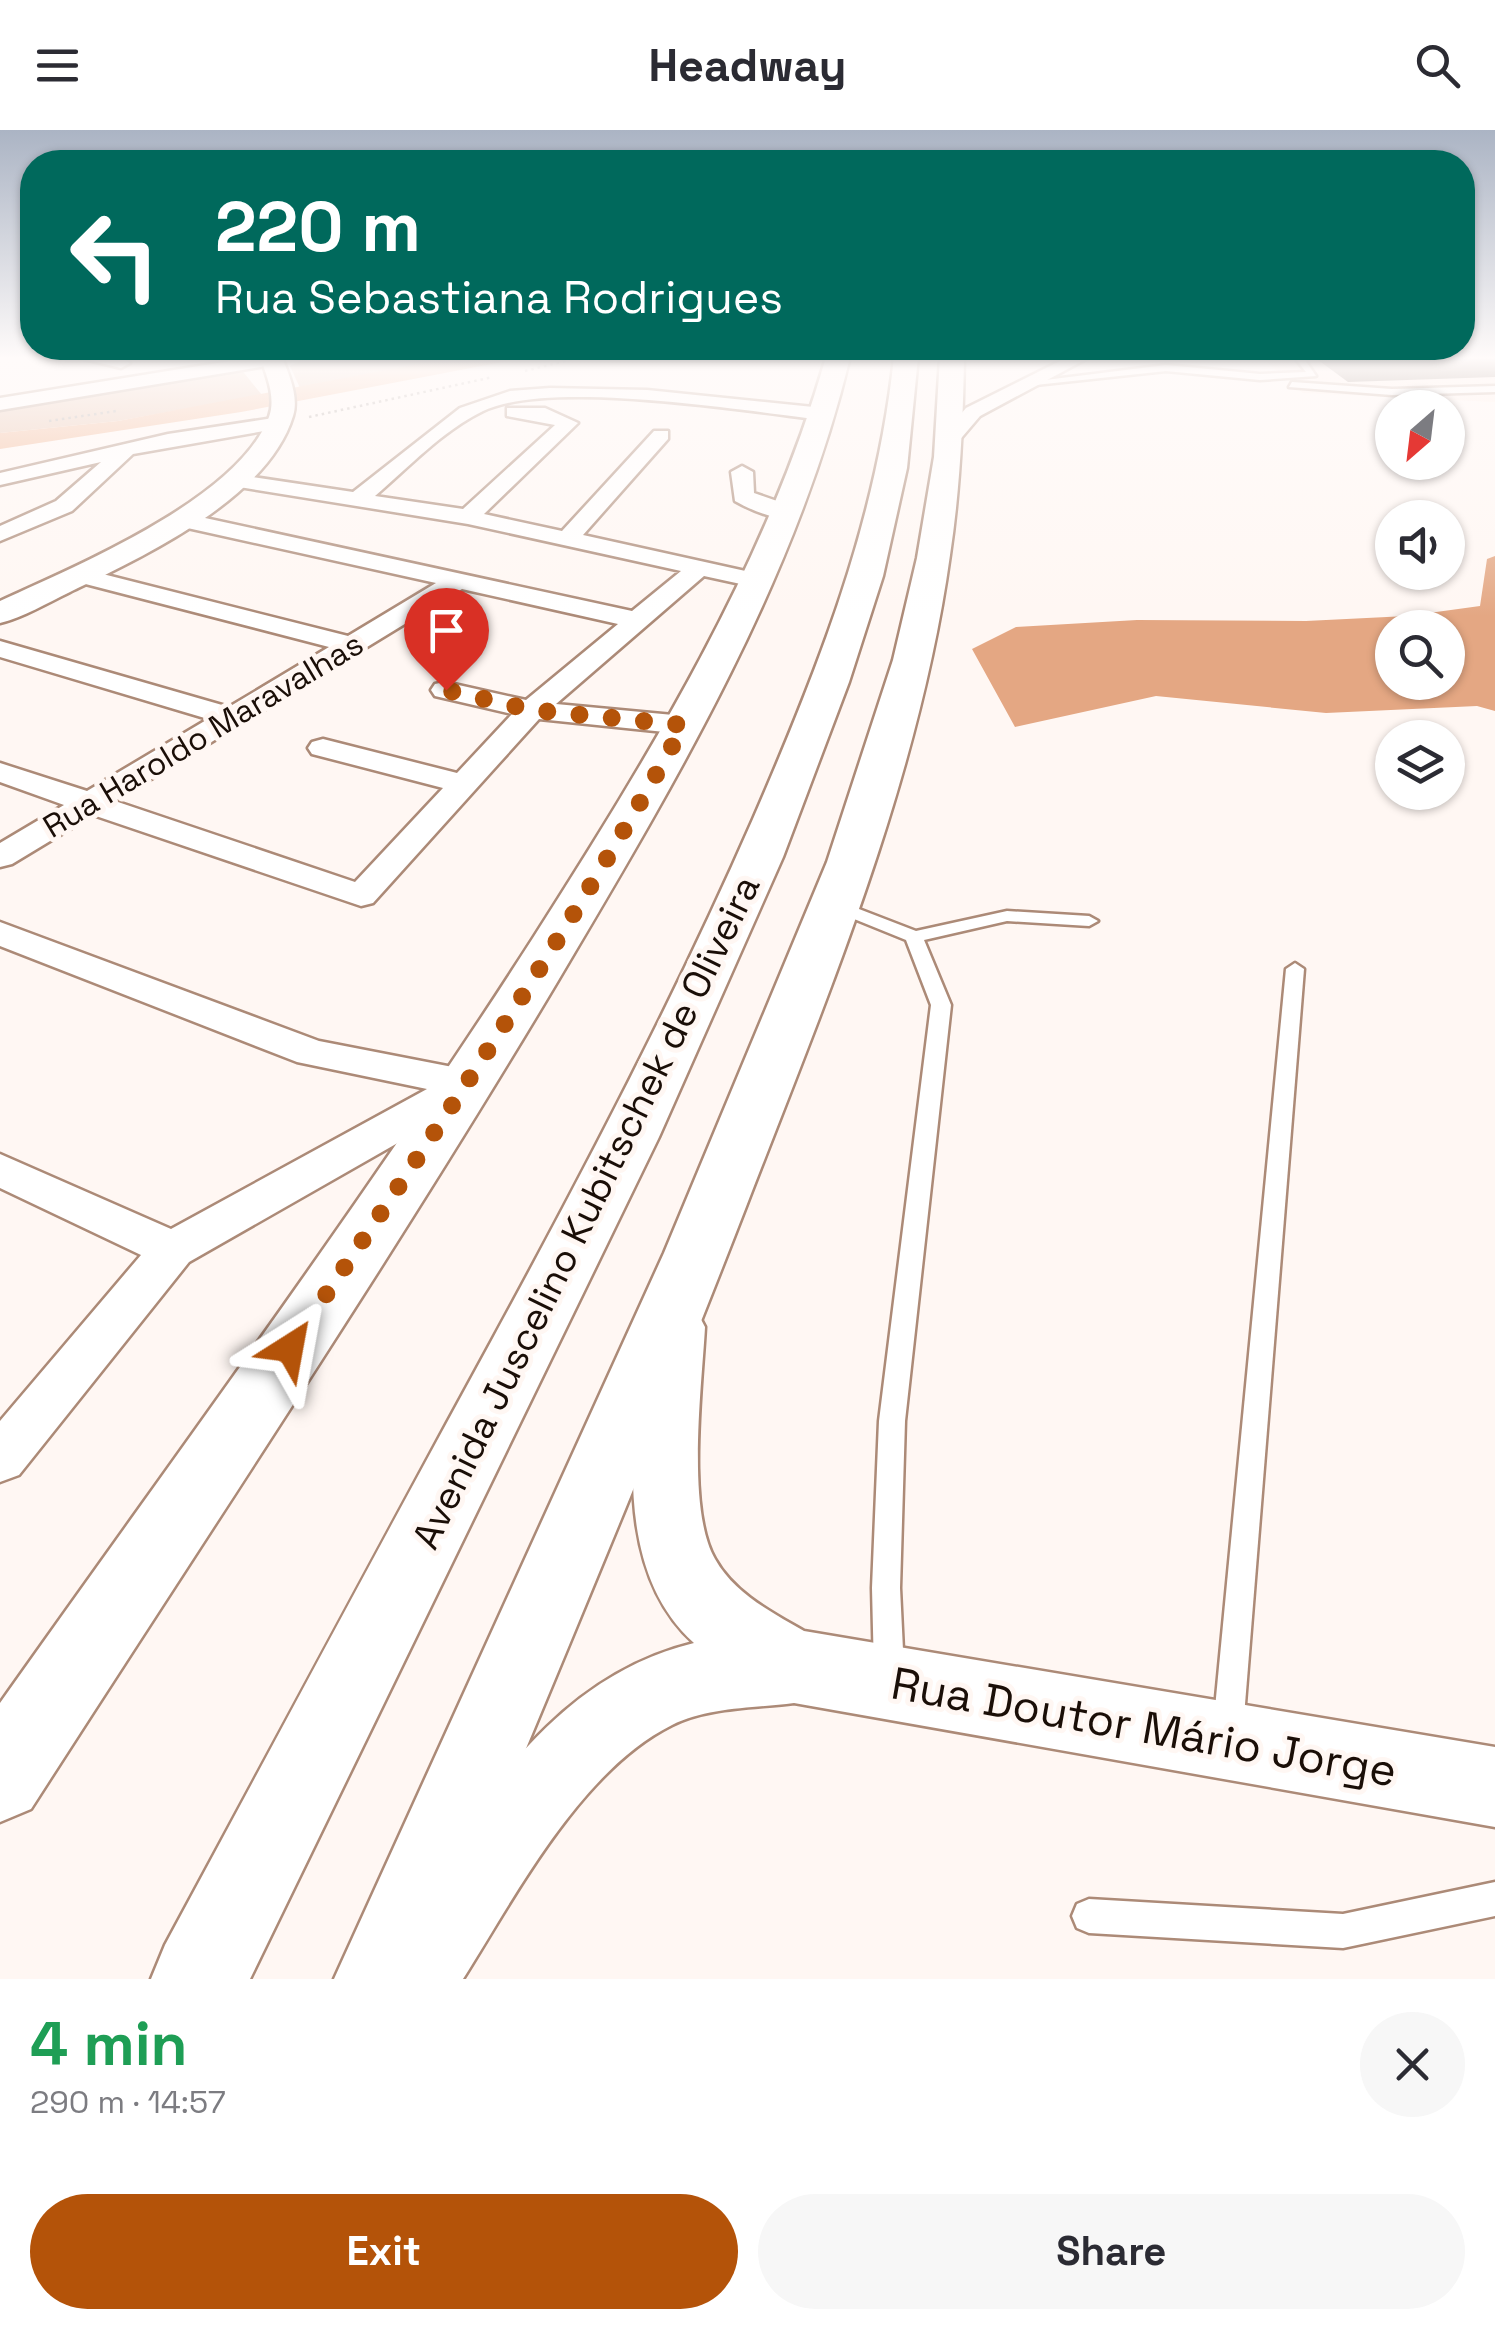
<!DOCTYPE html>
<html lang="en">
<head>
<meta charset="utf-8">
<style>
  body { margin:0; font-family:"Space Grotesk",sans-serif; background:#f7f7f7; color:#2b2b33; height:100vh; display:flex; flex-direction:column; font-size:38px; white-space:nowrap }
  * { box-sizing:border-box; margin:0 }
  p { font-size:32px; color:#7c7c81 }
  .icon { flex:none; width:55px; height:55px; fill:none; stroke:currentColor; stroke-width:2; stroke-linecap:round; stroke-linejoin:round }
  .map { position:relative; height:1849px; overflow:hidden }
  .panel { display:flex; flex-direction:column; background:#fff; flex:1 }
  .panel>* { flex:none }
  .guide { position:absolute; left:20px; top:20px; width:1455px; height:210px; border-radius:40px; box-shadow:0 2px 8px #0004; background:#00695c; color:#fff; overflow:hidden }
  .needle { width:65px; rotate:208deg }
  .buttons { position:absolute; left:1375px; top:260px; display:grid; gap:20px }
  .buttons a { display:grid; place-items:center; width:90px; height:90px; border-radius:50%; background:#fff; box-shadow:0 2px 8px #0004; font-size:50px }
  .pin { position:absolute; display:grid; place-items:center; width:85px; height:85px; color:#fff; margin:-102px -42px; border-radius:50% 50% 50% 0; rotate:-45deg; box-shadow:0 0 10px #0007 }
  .pin .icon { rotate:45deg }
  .me { position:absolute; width:110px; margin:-55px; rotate:34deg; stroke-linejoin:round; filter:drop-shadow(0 0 8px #0008) }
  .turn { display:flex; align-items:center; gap:35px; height:210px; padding:0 30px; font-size:45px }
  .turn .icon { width:130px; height:130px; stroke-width:2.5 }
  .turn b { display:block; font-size:70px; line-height:85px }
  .round { display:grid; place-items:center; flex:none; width:105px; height:105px; border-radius:52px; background:#f7f7f7 }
  .headline { display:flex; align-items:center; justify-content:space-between; height:170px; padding:0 30px }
  h1 { font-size:60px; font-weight:700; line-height:75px; color:#1e9e55 }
  .action { display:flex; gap:20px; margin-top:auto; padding:20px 30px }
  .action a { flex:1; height:115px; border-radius:60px; background:#b45309; color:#fff; font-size:40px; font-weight:700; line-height:115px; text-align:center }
  .action a+a { background:#f7f7f7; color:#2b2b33 }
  header { display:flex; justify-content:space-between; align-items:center; height:130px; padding:0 30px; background:#fff; font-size:45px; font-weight:700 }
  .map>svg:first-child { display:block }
  .built { fill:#feece2 }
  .green { fill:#e4bca4 }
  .forest { fill:#e4a783; fill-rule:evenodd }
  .water { fill:#f0b38f }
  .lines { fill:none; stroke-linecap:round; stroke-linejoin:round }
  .service-casing { stroke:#ac8a77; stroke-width:5 }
  .minor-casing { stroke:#ac8a77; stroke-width:5 }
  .tertiary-casing { stroke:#ac8a77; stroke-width:5 }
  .secondary-casing { stroke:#ac8a77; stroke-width:5 }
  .motorway-casing { stroke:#ac8a77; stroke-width:5 }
  .path { stroke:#a69c97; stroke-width:2.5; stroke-dasharray:2.5 4; stroke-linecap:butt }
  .service { fill:#fff; fill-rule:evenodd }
  .minor { fill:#fff; fill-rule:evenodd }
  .tertiary { fill:#fff; fill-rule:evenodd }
  .secondary { fill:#fff; fill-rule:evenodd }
  .motorway { fill:#fff; fill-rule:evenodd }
  .wall { fill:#553c2d }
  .building { fill:#634634; stroke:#453124; stroke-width:2.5 }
  .route { stroke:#b45309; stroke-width:18; stroke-dasharray:0 32.4 }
  .labels { text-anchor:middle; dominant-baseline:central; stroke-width:10; stroke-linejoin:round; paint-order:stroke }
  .far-street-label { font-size:32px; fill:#1a0e07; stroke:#fff7f3 }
  .street-label { font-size:38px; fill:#1a0e07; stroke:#fff7f3 }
  .near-street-label { font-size:45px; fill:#1a0e07; stroke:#fff7f3 }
</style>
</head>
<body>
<header><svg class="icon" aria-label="menu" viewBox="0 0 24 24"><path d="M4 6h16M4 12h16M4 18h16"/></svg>Headway<svg class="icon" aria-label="search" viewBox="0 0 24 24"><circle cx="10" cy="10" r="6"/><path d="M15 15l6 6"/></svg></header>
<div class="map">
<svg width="1495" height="1849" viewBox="0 0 1495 1849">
  <rect width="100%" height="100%" fill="#fff7f3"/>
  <!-- built -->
  <path class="built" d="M1260,227H1495V272L1303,263Z"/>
  <!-- green -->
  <g class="green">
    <path d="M307,227H455L300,258L290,236Z"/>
    <path d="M240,238L262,265L118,291L0,303V276Z"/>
  </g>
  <!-- forest -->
  <path class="forest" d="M1495,426V581L1477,576L1326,583L1156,566L1015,597L972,519L1016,497L1137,490L1306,491L1407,486L1480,476L1487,429ZM1392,498H1448V552H1392Z"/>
  <!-- water -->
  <path class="water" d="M455,227H528L241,282L0,319V303L118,291Z"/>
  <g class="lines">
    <!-- service casing -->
    <g class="service-casing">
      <g id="service">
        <path d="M1294,227H1303L1316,246L1260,250L1166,241L1026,256L1021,253L1166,235L1260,244L1306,242Z"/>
        <path d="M1292,252L1392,259L1495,256V262L1392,265L1289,257Z"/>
        <path d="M833,769L916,801L1007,781L1089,786L1098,791L1089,796L1007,791L924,810L951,875L905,1291L900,1458L904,1541L900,1551L889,1556L878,1551L874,1541L872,1458L879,1291L931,875L906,810L827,778L824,774Z"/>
        <path d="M1295,833L1304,839L1243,1599L1239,1610L1228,1614L1217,1610L1213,1599L1286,839Z"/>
        <path d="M1495,1752V1786L1343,1818L1089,1803L1077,1798L1072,1786L1077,1774L1089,1769L1343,1784Z"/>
      </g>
    </g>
    <!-- minor casing -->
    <g class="minor-casing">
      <g id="minor">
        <path d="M76,227H119L130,233L121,238Z"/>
        <path d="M255,227L281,230L272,235L0,280V268Z"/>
        <path d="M1068,227H1090L980,286L957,313H943L940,309L966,278Z"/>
        <path d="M550,258L647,260L823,278L833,284L823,290C745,281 550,249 483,281C442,301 409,337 375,366L463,379L555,295L507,286V278H545L578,293L484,384L562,401L654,301H668V309L583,405L759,444L771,451L759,458L704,446L556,574L684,586L694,589L699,595L694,601L684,604L539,589L373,773L361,776L93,685L12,734L0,737V713L64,675L0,652V633L87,661L208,589L0,527V511L229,577L329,517L70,450L67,445L70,440L79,438L348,506L436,453L174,395L171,390L174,385L182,383L632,481L681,441L468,394L233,356L222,350L233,344L353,362L460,278L510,261ZM462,459L618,494L526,570L445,552L435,554L431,560L435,566L512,584L457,643L323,609L312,612L308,618L312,624L443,658L355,752L115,671Z"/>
        <path d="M280,287L290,293L287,297L133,324L72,381L0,411V396L56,371L101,332L0,355V343L168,304Z"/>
        <path d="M742,336L753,342L754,363L797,378L800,383L797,388C777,391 753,381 735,371L731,342Z"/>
        <path d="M0,792L319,911L468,940L482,944L488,954L480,966L189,1132L19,1345L0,1352V1291L141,1125L0,1058V1024L171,1099L427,959L297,932L0,816Z"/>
      </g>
    </g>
    <!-- tertiary casing -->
    <g class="tertiary-casing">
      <g id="tertiary">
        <path d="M260,227H282C289,245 299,267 293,286C268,369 142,427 70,462C47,473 24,487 0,493V471C76,436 238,369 269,287C276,268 267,246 260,227Z"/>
        <path d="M674,1173L696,1180L705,1197C702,1255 686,1379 715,1429C734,1463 771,1482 804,1501L1495,1617V1697L794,1573C756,1578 707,1577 672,1595C580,1641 516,1765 463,1849H368C386,1806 414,1770 440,1732C505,1635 575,1542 694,1513C625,1451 629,1346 637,1262C640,1233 639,1205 652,1180Z"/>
      </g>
    </g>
    <!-- secondary casing -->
    <g class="secondary-casing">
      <path id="secondary" d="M826,227H850C796,451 675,653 559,849C391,1131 208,1403 31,1679L0,1692V1573C179,1320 365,1070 533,808C649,626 766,437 826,227Z"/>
    </g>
    <!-- motorway casing -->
    <g class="motorway-casing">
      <g id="motorway">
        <path d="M894,227H918L907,338L883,446L849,552L783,727L659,1007L250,1849H151L165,1815C274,1613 382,1411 492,1210C585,1039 675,867 753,689C818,539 877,391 894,227Z"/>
        <path d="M940,227H964C963,294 960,359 950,425C919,649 828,865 747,1074C646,1335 537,1591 430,1849H334L664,1123L827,732L893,530L917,428L934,327Z"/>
      </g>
    </g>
    <!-- path -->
    <g class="path">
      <path d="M525,241L582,227"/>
      <path d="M309,287L493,247"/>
      <path d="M49,291L116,281"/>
    </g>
    <!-- service -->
    <use href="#service" class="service"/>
    <!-- minor -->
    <use href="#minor" class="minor"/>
    <!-- tertiary -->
    <use href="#tertiary" class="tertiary"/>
    <!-- secondary -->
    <use href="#secondary" class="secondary"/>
    <!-- motorway -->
    <use href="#motorway" class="motorway"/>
  </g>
  <!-- wall -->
  <path class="wall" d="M1314,227H1495V247L1348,252Z"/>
  <!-- building -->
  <path class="building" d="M1343,227H1495V230L1352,234Z"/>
  <!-- sky -->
  <linearGradient id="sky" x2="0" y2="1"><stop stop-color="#abb4c4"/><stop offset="0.47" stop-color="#fffbfa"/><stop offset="1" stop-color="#fffbfa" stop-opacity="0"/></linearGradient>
  <rect width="1495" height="486" fill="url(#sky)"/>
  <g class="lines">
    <!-- route -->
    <path class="route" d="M290,1218C428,1014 564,811 684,595L532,580L446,560"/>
  </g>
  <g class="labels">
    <!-- far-street labels -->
    <g class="far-street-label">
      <text transform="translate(203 605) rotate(-31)">Rua Haroldo Maravalhas</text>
    </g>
    <!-- street labels -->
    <g class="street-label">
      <text transform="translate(586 1082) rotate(-64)">Avenida Juscelino Kubitschek de Oliveira</text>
    </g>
    <!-- near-street labels -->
    <g class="near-street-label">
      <text transform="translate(1144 1597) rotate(10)">Rua Doutor Mário Jorge</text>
    </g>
  </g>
</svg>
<div class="buttons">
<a><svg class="needle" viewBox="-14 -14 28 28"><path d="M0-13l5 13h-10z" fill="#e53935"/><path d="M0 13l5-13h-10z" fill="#7c7c81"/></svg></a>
<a><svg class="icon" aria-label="sound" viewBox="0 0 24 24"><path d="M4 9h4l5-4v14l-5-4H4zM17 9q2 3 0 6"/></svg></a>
<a><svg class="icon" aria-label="search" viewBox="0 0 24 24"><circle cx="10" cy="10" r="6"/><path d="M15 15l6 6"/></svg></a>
<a><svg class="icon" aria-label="layers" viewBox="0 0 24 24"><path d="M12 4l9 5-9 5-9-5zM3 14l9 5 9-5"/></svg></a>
</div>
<div class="pin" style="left:446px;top:560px;background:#d93025"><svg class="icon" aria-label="arrive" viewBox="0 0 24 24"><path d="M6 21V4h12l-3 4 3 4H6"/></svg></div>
<svg class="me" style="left:290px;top:1218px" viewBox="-20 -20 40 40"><path d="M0-17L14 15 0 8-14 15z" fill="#b45309" stroke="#fff" stroke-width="4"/></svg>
<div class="guide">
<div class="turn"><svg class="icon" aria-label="left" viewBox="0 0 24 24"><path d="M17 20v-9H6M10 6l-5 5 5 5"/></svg><div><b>220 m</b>Rua Sebastiana Rodrigues</div></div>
</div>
</div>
<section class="panel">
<div class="headline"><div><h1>4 min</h1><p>290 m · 14:57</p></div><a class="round"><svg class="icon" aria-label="close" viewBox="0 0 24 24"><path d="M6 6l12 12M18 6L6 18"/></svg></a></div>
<div class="action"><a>Exit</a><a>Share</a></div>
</section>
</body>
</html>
